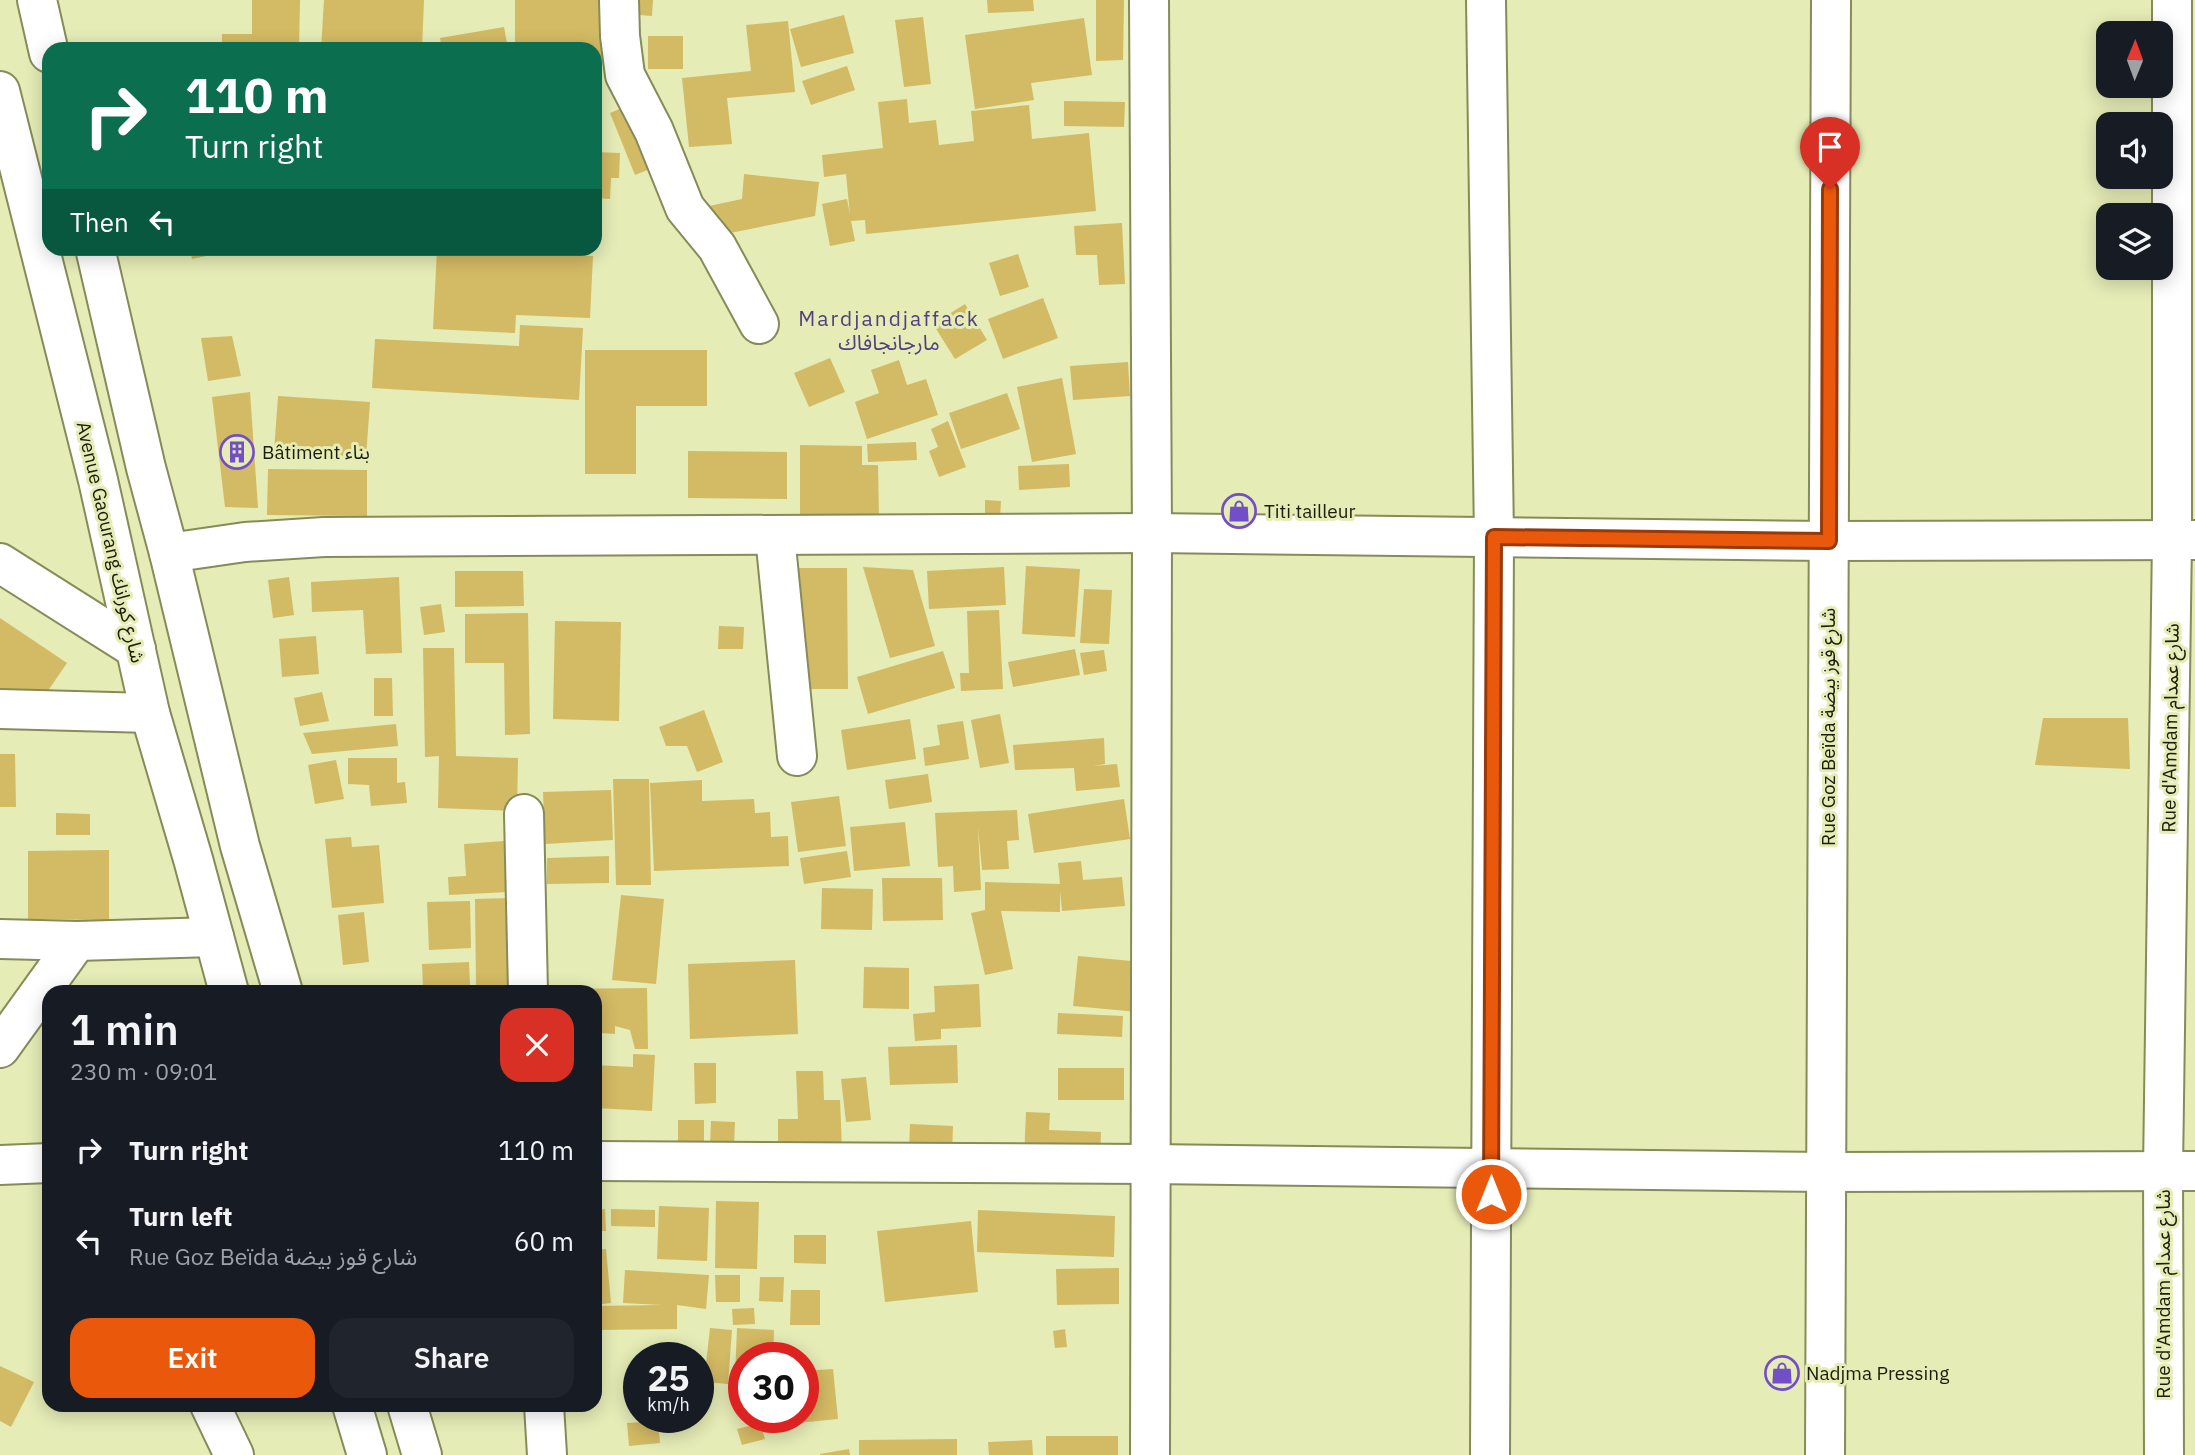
<!DOCTYPE html>
<html lang="en">
<head>
<meta charset="utf-8">
<style>
  body { margin:0; font-family:"IBM Plex Sans","Noto Sans Arabic",sans-serif; background:#20242c; color:#f1f3f6; height:100vh; display:flex; flex-direction:column; font-size:26px; white-space:nowrap }
  * { box-sizing:border-box; margin:0 }
  p { font-size:23px; color:#9ea1a6 }
  .icon { flex:none; width:38px; height:38px; fill:none; stroke:currentColor; stroke-width:2; stroke-linecap:round; stroke-linejoin:round }
  .map { position:relative; flex:1; overflow:hidden }
  .details { position:absolute; left:42px; top:985px; width:560px; height:427px; display:flex; flex-direction:column; background:#171b24; border-radius:21px; box-shadow:0 4px 18px #0003 }
  .details>* { flex:none }
  .guide { position:absolute; left:42px; top:42px; width:560px; height:214px; border-radius:21px; box-shadow:0 4px 18px #0003; background:#0b6e4f; color:#fff; overflow:hidden }
  .needle { width:46px; rotate:1deg }
  .tools { position:absolute; left:2096px; top:21px; display:grid; gap:14px }
  .tools a { display:grid; place-items:center; width:77px; height:77px; border-radius:14px; background:#171b24; box-shadow:0 4px 18px #0003; font-size:35px }
  .speed { position:absolute; left:623px; top:1342px; display:flex; gap:14px; font-size:35px; font-weight:700; text-align:center }
  .speed>* { display:grid; place-content:center; width:91px; height:91px; border-radius:50%; background:#171b24; box-shadow:0 4px 18px #0003; line-height:1 }
  .speed small { font-size:18px; font-weight:400 }
  .speed .limit { border:10px solid #d22; background:#fff; color:#111 }
  .pin { position:absolute; display:grid; place-items:center; width:60px; height:60px; color:#fff; margin:-72px -30px; border-radius:50% 50% 50% 0; rotate:-45deg; box-shadow:0 0 7px #0007 }
  .pin .icon { rotate:45deg }
  .me { position:absolute; width:77px; margin:-38px; rotate:0deg; stroke-linejoin:round; filter:drop-shadow(0 0 5px #0008) }
  .turn { display:flex; align-items:center; gap:24px; height:147px; padding:0 28px; font-size:32px }
  .turn .icon { width:91px; height:91px; stroke-width:2.5 }
  .turn b { display:block; font-size:49px; line-height:60px }
  .then { display:flex; align-items:center; height:66px; padding:0 28px; background:#0003; gap:14px; font-size:26px }
  .round { display:grid; place-items:center; flex:none; width:74px; height:74px; border-radius:21px; background:#20242c }
  .headline { display:flex; align-items:center; justify-content:space-between; height:119px; padding:0 28px }
  h1 { font-size:42px; font-weight:600; line-height:52px }
  .action { display:flex; gap:14px; margin-top:auto; padding:14px 28px }
  .action a { flex:1; height:80px; border-radius:21px; background:#ea580c; color:#fff; font-size:28px; font-weight:600; line-height:80px; text-align:center }
  .action a+a { background:#20242c; color:#f1f3f6 }
  ul { padding:0; list-style:none }
  li { display:flex; align-items:center; gap:21px; height:91px; padding:0 28px }
  li div { flex:1 }
  li b { display:block; font-size:26px }
  li em { font-style:normal }
  .map>svg:first-child { display:block }
  .building { fill:#d3ba64 }
  .lines { fill:none; stroke-linecap:round; stroke-linejoin:round }
  .minor-casing { stroke:#868b59; stroke-width:42 }
  .tertiary-casing { stroke:#868b59; stroke-width:42 }
  .secondary-casing { stroke:#868b59; stroke-width:42 }
  .minor { stroke:#fff; stroke-width:38 }
  .tertiary { stroke:#fff; stroke-width:38 }
  .secondary { stroke:#fff; stroke-width:38 }
  .route-casing { stroke:#983908; stroke-width:18 }
  .route { stroke:#ea580c; stroke-width:12 }
  .labels { text-anchor:middle; dominant-baseline:central; stroke-width:6; stroke-linejoin:round; paint-order:stroke }
  .poi-label { font-size:19px; fill:#1b1d09; stroke:#e5ecb6; text-anchor:start }
  .street-label { font-size:19px; fill:#1b1d09; stroke:#e5ecb6 }
  .neighbourhood-label { font-size:21px; letter-spacing:2px; fill:#51417f; stroke:#e5ecb6 }
</style>
</head>
<body>
<div class="map">
<svg width="2195" height="1455" viewBox="0 0 2195 1455">
  <rect width="100%" height="100%" fill="#e5ecb6"/>
  <!-- building -->
  <g class="building">
    <path d="M252,0H300L299,49H222V34H252Z"/>
    <path d="M324,0H424L422,49H321Z"/>
    <path d="M515,0H603V58H595V49H515Z"/>
    <path d="M628,0H653L652,16L627,14Z"/>
    <path d="M987,0H1033L1034,11L988,13Z"/>
    <path d="M1096,0H1124L1123,60L1096,61Z"/>
    <path d="M844,15L854,53L801,67L790,29Z"/>
    <path d="M923,17L931,84L904,87L895,20Z"/>
    <path d="M1084,18L1092,75L1031,83L1034,100L975,109L965,35Z"/>
    <path d="M788,21L795,92L727,98L732,144L689,147L682,78L751,71L746,25Z"/>
    <path d="M504,27L508,49H442L440,38Z"/>
    <rect x="648" y="36" width="35" height="33"/>
    <path d="M847,66L855,90L811,105L802,81Z"/>
    <path d="M907,99L909,123L936,120L939,145L974,141L971,111L1029,105L1032,139L1089,133L1096,211L866,234L865,220L851,221L855,241L830,246L822,204L847,199L850,215L846,174L824,177L822,155L883,148L878,102Z"/>
    <path d="M1064,101L1125,102L1124,127L1064,126Z"/>
    <path d="M634,103L660,165L635,175L610,113Z"/>
    <path d="M595,152L620,153L619,178H611L610,199L595,198Z"/>
    <path d="M744,174L819,182L815,216L715,236L709,206L742,199Z"/>
    <path d="M1122,223L1125,284L1099,285L1097,255H1076L1074,226Z"/>
    <path d="M190,248H220L221,253L192,259Z"/>
    <path d="M437,249L593,256L590,318L516,315L515,333L433,329Z"/>
    <path d="M1018,254L1029,287L1000,296L989,263Z"/>
    <path d="M1043,298L1058,338L1003,359L988,319Z"/>
    <path d="M965,304L987,340L955,359L933,324Z"/>
    <path d="M520,325L583,328L579,400L372,388L375,339L519,346Z"/>
    <path d="M232,336L241,376L208,381L201,338Z"/>
    <path d="M585,350H707V406H636V474H585Z"/>
    <path d="M830,358L845,392L809,407L794,373Z"/>
    <path d="M899,360L907,385L926,379L938,415L867,439L855,402L879,393L871,370Z"/>
    <path d="M1128,362L1130,396L1073,400L1070,366Z"/>
    <path d="M1062,378L1076,454L1032,462L1017,387Z"/>
    <path d="M250,392L258,508L225,507L212,397Z"/>
    <path d="M1007,393L1020,429L961,449L949,413Z"/>
    <path d="M278,396L370,402L366,457L274,452Z"/>
    <path d="M948,421L966,467L939,477L929,451L938,447L931,429Z"/>
    <path d="M916,442L917,460L868,462L867,444Z"/>
    <path d="M800,445L862,446V465H878L879,518H800Z"/>
    <path d="M688,451L787,452V499L688,498Z"/>
    <path d="M1069,464L1070,487L1019,490L1018,466Z"/>
    <path d="M268,469L367,470V516L267,515Z"/>
    <path d="M985,500L1001,501L1000,519L985,518Z"/>
    <path d="M1026,566L1080,569L1075,637L1022,634Z"/>
    <path d="M863,567L913,570L935,646L890,658Z"/>
    <path d="M1004,567L1006,605L929,609L927,571Z"/>
    <path d="M796,568H847L848,689H797Z"/>
    <path d="M455,571H523L524,606L455,607Z"/>
    <path d="M289,577L294,615L273,618L268,580Z"/>
    <path d="M399,577L402,653L366,654L363,610L312,612L311,582Z"/>
    <path d="M1084,589L1112,590L1109,644L1080,643Z"/>
    <path d="M441,604L445,632L424,635L420,607Z"/>
    <path d="M999,610L1003,689L961,691L960,673H969L967,611Z"/>
    <path d="M528,613L530,734L505,735L504,663H465V614Z"/>
    <path d="M0,618L67,663L43,698H0Z"/>
    <path d="M555,621L621,622L619,721L553,719Z"/>
    <path d="M719,626L744,627L743,649H718Z"/>
    <path d="M316,636L319,674L282,677L279,639Z"/>
    <path d="M423,648H454L456,756L518,758L517,811L438,808L439,756L425,757Z"/>
    <path d="M1075,649L1080,675L1013,687L1008,662Z"/>
    <path d="M1104,650L1107,671L1084,675L1080,653Z"/>
    <path d="M943,651L955,688L868,714L857,677Z"/>
    <path d="M374,678H392L393,716H374Z"/>
    <path d="M322,692L329,721L300,726L294,698Z"/>
    <path d="M704,710L723,762L697,772L687,746H666L659,727Z"/>
    <path d="M1000,714L1009,763L980,768L971,720Z"/>
    <path d="M2043,718H2128L2130,769L2035,765Z"/>
    <path d="M910,719L916,759L847,770L841,730Z"/>
    <path d="M963,721L969,759L925,766L923,748L940,745L937,725Z"/>
    <path d="M396,724L398,746L312,754L303,733Z"/>
    <path d="M1104,738L1105,764L1093,766L1117,764L1120,787L1076,791L1074,768L1015,770L1013,745Z"/>
    <path d="M0,754H15L16,807H0Z"/>
    <path d="M348,758H397V783L405,782L407,803L371,806L369,785L348,784Z"/>
    <path d="M336,760L344,799L315,804L308,765Z"/>
    <path d="M928,774L932,802L889,809L885,780Z"/>
    <path d="M613,779H649L651,885H616Z"/>
    <path d="M702,780V801L754,799L755,813L770,812L771,837L788,836L789,866L654,871L650,783Z"/>
    <path d="M611,790L613,840L545,844L543,792Z"/>
    <path d="M839,796L846,846L798,852L791,802Z"/>
    <path d="M1124,799L1130,839L1034,853L1028,814Z"/>
    <path d="M1017,810L1019,840L1007,841L1009,869L982,870L978,827L981,890L954,892L953,866L938,867L935,813Z"/>
    <path d="M56,813L90,814V835H56Z"/>
    <path d="M905,822L910,866L854,871L850,827Z"/>
    <path d="M351,837L352,847L379,845L384,903L332,908L325,839Z"/>
    <path d="M504,841L508,892L449,895L448,877L466,876L464,844Z"/>
    <path d="M109,850V920L28,919V851Z"/>
    <path d="M847,851L851,877L804,884L800,858Z"/>
    <path d="M609,856V883L547,884V858Z"/>
    <path d="M1081,861L1083,880L1122,877L1125,906L1062,911L1060,891V912L1001,911L1013,969L985,975L971,913L985,910V882L1060,884L1058,863Z"/>
    <path d="M882,878H942L943,920L883,921Z"/>
    <path d="M822,888L873,889L872,930L821,929Z"/>
    <path d="M621,895L664,899L656,984L612,980Z"/>
    <path d="M514,898V986H476L475,899Z"/>
    <path d="M470,901L471,948L429,950L427,902Z"/>
    <path d="M364,912L369,962L343,965L338,915Z"/>
    <path d="M1078,956L1142,962L1138,1012L1073,1006Z"/>
    <path d="M795,960L798,1034L690,1039L688,964Z"/>
    <path d="M469,962L470,985L423,987L422,964Z"/>
    <path d="M864,967L909,968V1009L863,1008Z"/>
    <path d="M979,984L981,1027L941,1029V1039L915,1041L913,1014L935,1012L934,986Z"/>
    <path d="M647,988L648,1049H635L630,1030L615,1026V1034L601,1033V1046H595V992H552V989Z"/>
    <path d="M1058,1013L1123,1016L1122,1037L1057,1034Z"/>
    <path d="M957,1045L958,1083L890,1085L888,1047Z"/>
    <path d="M633,1054L655,1055L652,1111L595,1108V1065L633,1067Z"/>
    <path d="M694,1063H716V1103L695,1104Z"/>
    <rect x="1058" y="1068" width="66" height="32"/>
    <path d="M796,1071H823L824,1100H840L842,1149L778,1151V1119H798Z"/>
    <path d="M866,1077L871,1120L846,1122L841,1079Z"/>
    <path d="M1026,1112L1050,1113L1049,1130L1101,1132L1100,1161L1024,1158Z"/>
    <path d="M678,1120H704V1144L678,1145Z"/>
    <path d="M711,1121L735,1122L734,1146L710,1145Z"/>
    <path d="M910,1124L953,1126L952,1154L909,1152Z"/>
    <path d="M716,1201L759,1202L757,1269L715,1268Z"/>
    <path d="M659,1206L709,1208L707,1261L657,1259Z"/>
    <path d="M605,1209L606,1231H595V1210Z"/>
    <path d="M611,1209L655,1210V1227L611,1226Z"/>
    <path d="M978,1210L1115,1216L1114,1257L977,1252Z"/>
    <path d="M971,1221L978,1292L885,1302L877,1231Z"/>
    <path d="M794,1235H826V1264L794,1263Z"/>
    <path d="M606,1249L611,1303L595,1305V1250Z"/>
    <path d="M1119,1268V1304L1057,1305L1056,1269Z"/>
    <path d="M625,1270L709,1275L706,1309L677,1305V1329L595,1330V1306L662,1305L623,1303Z"/>
    <path d="M715,1275H740V1302H716Z"/>
    <path d="M760,1277H784L783,1302L759,1301Z"/>
    <path d="M791,1290H820V1325H790Z"/>
    <path d="M754,1308L755,1324L733,1325L732,1309Z"/>
    <path d="M710,1328L732,1330L728,1384L704,1382Z"/>
    <path d="M737,1328L774,1330L773,1358H744V1403L734,1402Z"/>
    <path d="M1065,1329L1067,1347L1055,1348L1053,1331Z"/>
    <path d="M0,1366L34,1382L11,1427L0,1421Z"/>
    <path d="M833,1369L838,1419L797,1423V1418H803V1371Z"/>
    <path d="M635,1377H639V1396H637Z"/>
    <path d="M658,1421L660,1443L629,1446L627,1423Z"/>
    <path d="M760,1423L765,1439L742,1445L737,1429Z"/>
    <rect x="1046" y="1436" width="72" height="19"/>
    <path d="M957,1439V1455H859V1440Z"/>
    <path d="M1032,1440L1033,1455H989L988,1442Z"/>
    <path d="M849,1449L850,1455H820V1454Z"/>
  </g>
  <g class="lines">
    <!-- minor casing -->
    <g class="minor-casing">
      <g id="minor">
        <path d="M619,0L620,36L625,75L654,131L685,208L717,247L759,324"/>
        <path d="M1149,0L1152,533L1150,1455"/>
        <path d="M1486,0L1494,537L1490,1455"/>
        <path d="M775,536L797,756"/>
        <path d="M169,553L245,542L324,537L1152,533L1829,541L2195,540"/>
        <path d="M0,709L150,713"/>
        <path d="M524,814L528,992"/>
        <path d="M0,939L77,941L214,937"/>
        <path d="M0,1048L77,941"/>
        <path d="M595,1161L1149,1164L1826,1172L2195,1171"/>
        <path d="M0,1165L49,1163"/>
        <path d="M210,1405L234,1455"/>
        <path d="M544,1405L547,1455"/>
        <path d="M1825,1455L1831,0"/>
        <path d="M2164,1455L2163,1170L2172,539V0"/>
      </g>
    </g>
    <!-- tertiary casing -->
    <g class="tertiary-casing">
      <path id="tertiary" d="M0,563L136,649"/>
    </g>
    <!-- secondary casing -->
    <g class="secondary-casing">
      <g id="secondary">
        <path d="M37,0L49,53"/>
        <path d="M0,91L98,480L150,713L193,859L229,992"/>
        <path d="M95,248L146,468L169,553L240,846L283,992"/>
        <path d="M352,1405L367,1455"/>
        <path d="M407,1405L422,1455"/>
      </g>
    </g>
    <!-- minor -->
    <use href="#minor" class="minor"/>
    <!-- tertiary -->
    <use href="#tertiary" class="tertiary"/>
    <!-- secondary -->
    <use href="#secondary" class="secondary"/>
  </g>
  <g class="lines">
    <!-- route casing -->
    <g class="route-casing">
      <path id="route" d="M1491,1194L1494,537L1829,541L1830,189"/>
    </g>
    <!-- route -->
    <use href="#route" class="route"/>
  </g>
  <!-- icons -->
  <defs>
    <g id="building-ring" transform="scale(1.75)"><circle r="9.5" fill="#e5ecb6" stroke="#724ec7" stroke-width="1.5"/><path d="M-4-6H4V6H1V3H-1V6H-4ZM-2.5-4.3h1.7v1.8h-1.7ZM.8-4.3h1.7v1.8H.8ZM-2.5-1h1.7V.8h-1.7ZM.8-1h1.7V.8H.8Z" fill="#724ec7"/></g>
    <g id="shop-ring" transform="scale(1.75)"><circle r="9.5" fill="#e5ecb6" stroke="#724ec7" stroke-width="1.5"/><path d="M-5-2.5h2.3a2.7 3.5 0 0 1 5.4 0H5L5.5 6h-11ZM-1.5-2.5h3a1.5 2.3 0 0 0-3 0Z" fill="#724ec7"/></g>
  </defs>
  <g fill-rule="evenodd">
    <use href="#building-ring" x="237" y="452"/>
    <use href="#shop-ring" x="1239" y="511"/>
    <use href="#shop-ring" x="1782" y="1373"/>
  </g>
  <g class="labels">
    <!-- poi labels -->
    <g class="poi-label">
      <text x="262" y="452">Bâtiment بناء</text>
      <text x="1264" y="511">Titi tailleur</text>
      <text x="1806" y="1373">Nadjma Pressing</text>
    </g>
    <!-- street labels -->
    <g class="street-label">
      <text transform="translate(111 542) rotate(77)">Avenue Gaourang شارع كورانك</text>
      <text transform="translate(1828 727) rotate(-90)">Rue Goz Beïda شارع قوز بيضة</text>
      <text transform="translate(2170 728) rotate(-89)">Rue d'Amdam شارع عمدام</text>
      <text transform="translate(2163 1294) rotate(-90)">Rue d'Amdam شارع عمدام</text>
    </g>
    <!-- neighbourhood labels -->
    <g class="neighbourhood-label">
      <text x="889" y="318">Mardjandjaffack<tspan x="889" dy="24">مارجانجافاك</tspan></text>
    </g>
  </g>
</svg>
<div class="tools">
<a><svg class="needle" viewBox="-14 -14 28 28"><path d="M0-13l5 13h-10z" fill="#e53935"/><path d="M0 13l5-13h-10z" fill="#9ea1a6"/></svg></a>
<a><svg class="icon" aria-label="sound" viewBox="0 0 24 24"><path d="M4 9h4l5-4v14l-5-4H4zM17 9q2 3 0 6"/></svg></a>
<a><svg class="icon" aria-label="layers" viewBox="0 0 24 24"><path d="M12 4l9 5-9 5-9-5zM3 14l9 5 9-5"/></svg></a>
</div>
<div class="speed"><div>25<small>km/h</small></div><div class="limit">30</div></div>
<div class="pin" style="left:1830px;top:189px;background:#d93025"><svg class="icon" aria-label="arrive" viewBox="0 0 24 24"><path d="M6 21V4h12l-3 4 3 4H6"/></svg></div>
<svg class="me" style="left:1491px;top:1194px" viewBox="-20 -20 40 40"><circle r="17" fill="#ea580c" stroke="#fff" stroke-width="3"/><path d="M0-11L8 9 0 5-8 9z" fill="#fff"/></svg>
<div class="guide">
<div class="turn"><svg class="icon" aria-label="right" viewBox="0 0 24 24"><path d="M7 20v-9h11M14 6l5 5-5 5"/></svg><div><b>110 m</b>Turn right</div></div>
<div class="then">Then<svg class="icon" aria-label="left" viewBox="0 0 24 24"><path d="M17 20v-9H6M10 6l-5 5 5 5"/></svg></div>
</div>
<section class="details">
<div class="headline"><div><h1>1 min</h1><p>230 m · 09:01</p></div><a class="round" style="background:#d93025;color:#fff"><svg class="icon" aria-label="close" viewBox="0 0 24 24"><path d="M6 6l12 12M18 6L6 18"/></svg></a></div>
<ul>
<li><svg class="icon" aria-label="right" viewBox="0 0 24 24"><path d="M7 20v-9h11M14 6l5 5-5 5"/></svg><div><b>Turn right</b></div><em>110 m</em></li>
<li><svg class="icon" aria-label="left" viewBox="0 0 24 24"><path d="M17 20v-9H6M10 6l-5 5 5 5"/></svg><div><b>Turn left</b><p>Rue Goz Beïda شارع قوز بيضة</p></div><em>60 m</em></li>
</ul>
<div class="action"><a>Exit</a><a>Share</a></div>
</section>
</div>
</body>
</html>
